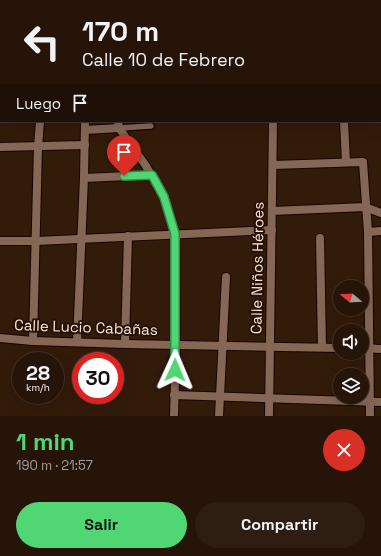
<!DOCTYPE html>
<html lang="es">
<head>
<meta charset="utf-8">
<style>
  body { margin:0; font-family:"Space Grotesk",sans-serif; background:#2e1d12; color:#f1f3f6; height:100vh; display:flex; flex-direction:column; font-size:15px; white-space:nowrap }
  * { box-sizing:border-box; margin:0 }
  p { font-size:13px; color:#a49e9c }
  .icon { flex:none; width:22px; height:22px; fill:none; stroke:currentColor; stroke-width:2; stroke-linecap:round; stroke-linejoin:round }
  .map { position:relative; height:416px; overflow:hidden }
  .panel { display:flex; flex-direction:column; background:#261408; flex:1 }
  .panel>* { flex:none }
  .banner { position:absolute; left:0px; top:0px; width:381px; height:122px; box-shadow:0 4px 16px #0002,0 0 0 1px #423329; background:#261408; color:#f1f3f6; overflow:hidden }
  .needle { width:26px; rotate:288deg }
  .tools { position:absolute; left:333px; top:280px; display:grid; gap:8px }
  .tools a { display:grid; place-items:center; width:36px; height:36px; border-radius:50%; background:#261408; box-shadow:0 4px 16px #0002,0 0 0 1px #423329; font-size:20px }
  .speed { position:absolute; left:12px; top:352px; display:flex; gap:8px; font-size:20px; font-weight:700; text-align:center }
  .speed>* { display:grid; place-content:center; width:52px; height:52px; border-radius:50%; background:#261408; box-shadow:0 4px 16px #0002,0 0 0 1px #423329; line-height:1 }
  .speed small { font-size:10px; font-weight:400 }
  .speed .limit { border:6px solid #d22; background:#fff; color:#111 }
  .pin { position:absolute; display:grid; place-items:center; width:34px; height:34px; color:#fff; margin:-41px -17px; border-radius:50% 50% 50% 0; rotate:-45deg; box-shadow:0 0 4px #0007 }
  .pin .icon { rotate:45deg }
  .me { position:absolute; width:44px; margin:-22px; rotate:1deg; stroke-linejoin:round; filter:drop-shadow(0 0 3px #0008) }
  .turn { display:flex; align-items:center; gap:14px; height:84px; padding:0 16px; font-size:18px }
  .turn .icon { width:52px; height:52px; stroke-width:2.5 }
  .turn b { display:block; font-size:28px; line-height:34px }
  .then { display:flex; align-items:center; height:38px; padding:0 16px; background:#0003; gap:8px; font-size:15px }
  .round { display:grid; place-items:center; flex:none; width:42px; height:42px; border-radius:21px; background:#2e1d12 }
  .summary { display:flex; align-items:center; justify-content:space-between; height:68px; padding:0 16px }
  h1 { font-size:24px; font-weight:800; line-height:30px; color:#51d674 }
  .button { display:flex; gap:8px; margin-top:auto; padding:8px 16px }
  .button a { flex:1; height:46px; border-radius:24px; background:#51d674; color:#111; font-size:16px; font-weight:800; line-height:46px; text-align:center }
  .button a+a { background:#2e1d12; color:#f1f3f6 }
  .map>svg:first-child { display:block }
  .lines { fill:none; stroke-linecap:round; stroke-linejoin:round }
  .pedestrian-casing { stroke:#190500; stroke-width:8 }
  .minor-casing { stroke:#190500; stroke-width:10 }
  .pedestrian { stroke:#846755; stroke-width:5.5 }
  .minor { stroke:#846755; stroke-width:8 }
  .route-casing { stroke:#358b4b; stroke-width:10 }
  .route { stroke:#51d674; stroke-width:7 }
  .labels { text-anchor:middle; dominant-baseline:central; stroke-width:4; stroke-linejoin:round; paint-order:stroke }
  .street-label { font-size:15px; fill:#f9e8de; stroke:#281102 }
</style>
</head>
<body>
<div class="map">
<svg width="381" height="416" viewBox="0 0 381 416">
  <rect width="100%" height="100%" fill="#331b0a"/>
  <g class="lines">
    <!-- pedestrian casing -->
    <g class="pedestrian-casing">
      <path id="pedestrian" d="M119,128L151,126"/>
    </g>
    <!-- minor casing -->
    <g class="minor-casing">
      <g id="minor">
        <path d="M10,0V1"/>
        <path d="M47,0V1"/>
        <path d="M243,0L244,1"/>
        <path d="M86,1V0"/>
        <path d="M120,1V0"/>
        <path d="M0,26L1,25"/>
        <path d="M0,75H1"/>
        <path d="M118,121L119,128L146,166L164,197L175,234L176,344L174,416"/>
        <path d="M344,121L346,162"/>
        <path d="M85,130L119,128"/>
        <path d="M0,147L85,145"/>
        <path d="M273,165L363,162L368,232L370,416"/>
        <path d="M84,178L151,175"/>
        <path d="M272,211L365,207L381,213"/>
        <path d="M368,232L381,231"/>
        <path d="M320,238L322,347"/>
        <path d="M0,241H36L272,230"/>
        <path d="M0,338L33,341L125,344L340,348"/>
        <path d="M33,341L38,147L40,121"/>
        <path d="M77,342L84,178L85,121"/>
        <path d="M125,344L128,236"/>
        <path d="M362,348L381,349"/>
        <path d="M174,395L381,402"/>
        <path d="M219,416L226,277"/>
        <path d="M269,416L273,121"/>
      </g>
    </g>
    <!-- pedestrian -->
    <use href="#pedestrian" class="pedestrian"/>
    <!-- minor -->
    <use href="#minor" class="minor"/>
  </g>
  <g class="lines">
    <!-- route casing -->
    <g class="route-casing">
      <path id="route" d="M124,176L152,175L164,197L175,234V370"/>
    </g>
    <!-- route -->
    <use href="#route" class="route"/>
  </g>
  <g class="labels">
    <!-- street labels -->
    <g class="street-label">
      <text transform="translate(257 268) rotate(-89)">Calle Niños Héroes</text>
      <text transform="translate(86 327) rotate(2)">Calle Lucio Cabañas</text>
    </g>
  </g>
</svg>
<div class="tools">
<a><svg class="needle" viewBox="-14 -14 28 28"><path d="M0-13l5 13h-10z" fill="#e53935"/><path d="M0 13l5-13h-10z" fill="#a49e9c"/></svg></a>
<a><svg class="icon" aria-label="sound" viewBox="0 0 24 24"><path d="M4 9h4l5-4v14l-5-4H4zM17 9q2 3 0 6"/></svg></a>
<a><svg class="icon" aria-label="layers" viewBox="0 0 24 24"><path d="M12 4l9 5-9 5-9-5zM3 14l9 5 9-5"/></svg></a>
</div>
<div class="speed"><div>28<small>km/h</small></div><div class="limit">30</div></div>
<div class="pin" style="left:124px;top:176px;background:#d93025"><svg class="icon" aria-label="arrive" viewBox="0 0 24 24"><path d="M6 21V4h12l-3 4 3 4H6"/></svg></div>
<svg class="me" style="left:175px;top:370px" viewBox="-20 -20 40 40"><path d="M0-17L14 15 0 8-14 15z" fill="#51d674" stroke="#fff" stroke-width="4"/></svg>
<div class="banner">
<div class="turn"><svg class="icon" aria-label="left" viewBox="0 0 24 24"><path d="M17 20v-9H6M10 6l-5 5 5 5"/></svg><div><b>170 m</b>Calle 10 de Febrero</div></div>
<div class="then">Luego<svg class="icon" aria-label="arrive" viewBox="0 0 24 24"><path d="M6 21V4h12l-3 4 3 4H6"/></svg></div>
</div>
</div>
<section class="panel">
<div class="summary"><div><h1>1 min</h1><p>190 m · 21:57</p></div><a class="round" style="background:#d93025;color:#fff"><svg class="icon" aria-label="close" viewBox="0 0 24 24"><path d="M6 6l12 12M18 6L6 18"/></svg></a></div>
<div class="button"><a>Salir</a><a>Compartir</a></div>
</section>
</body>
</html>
